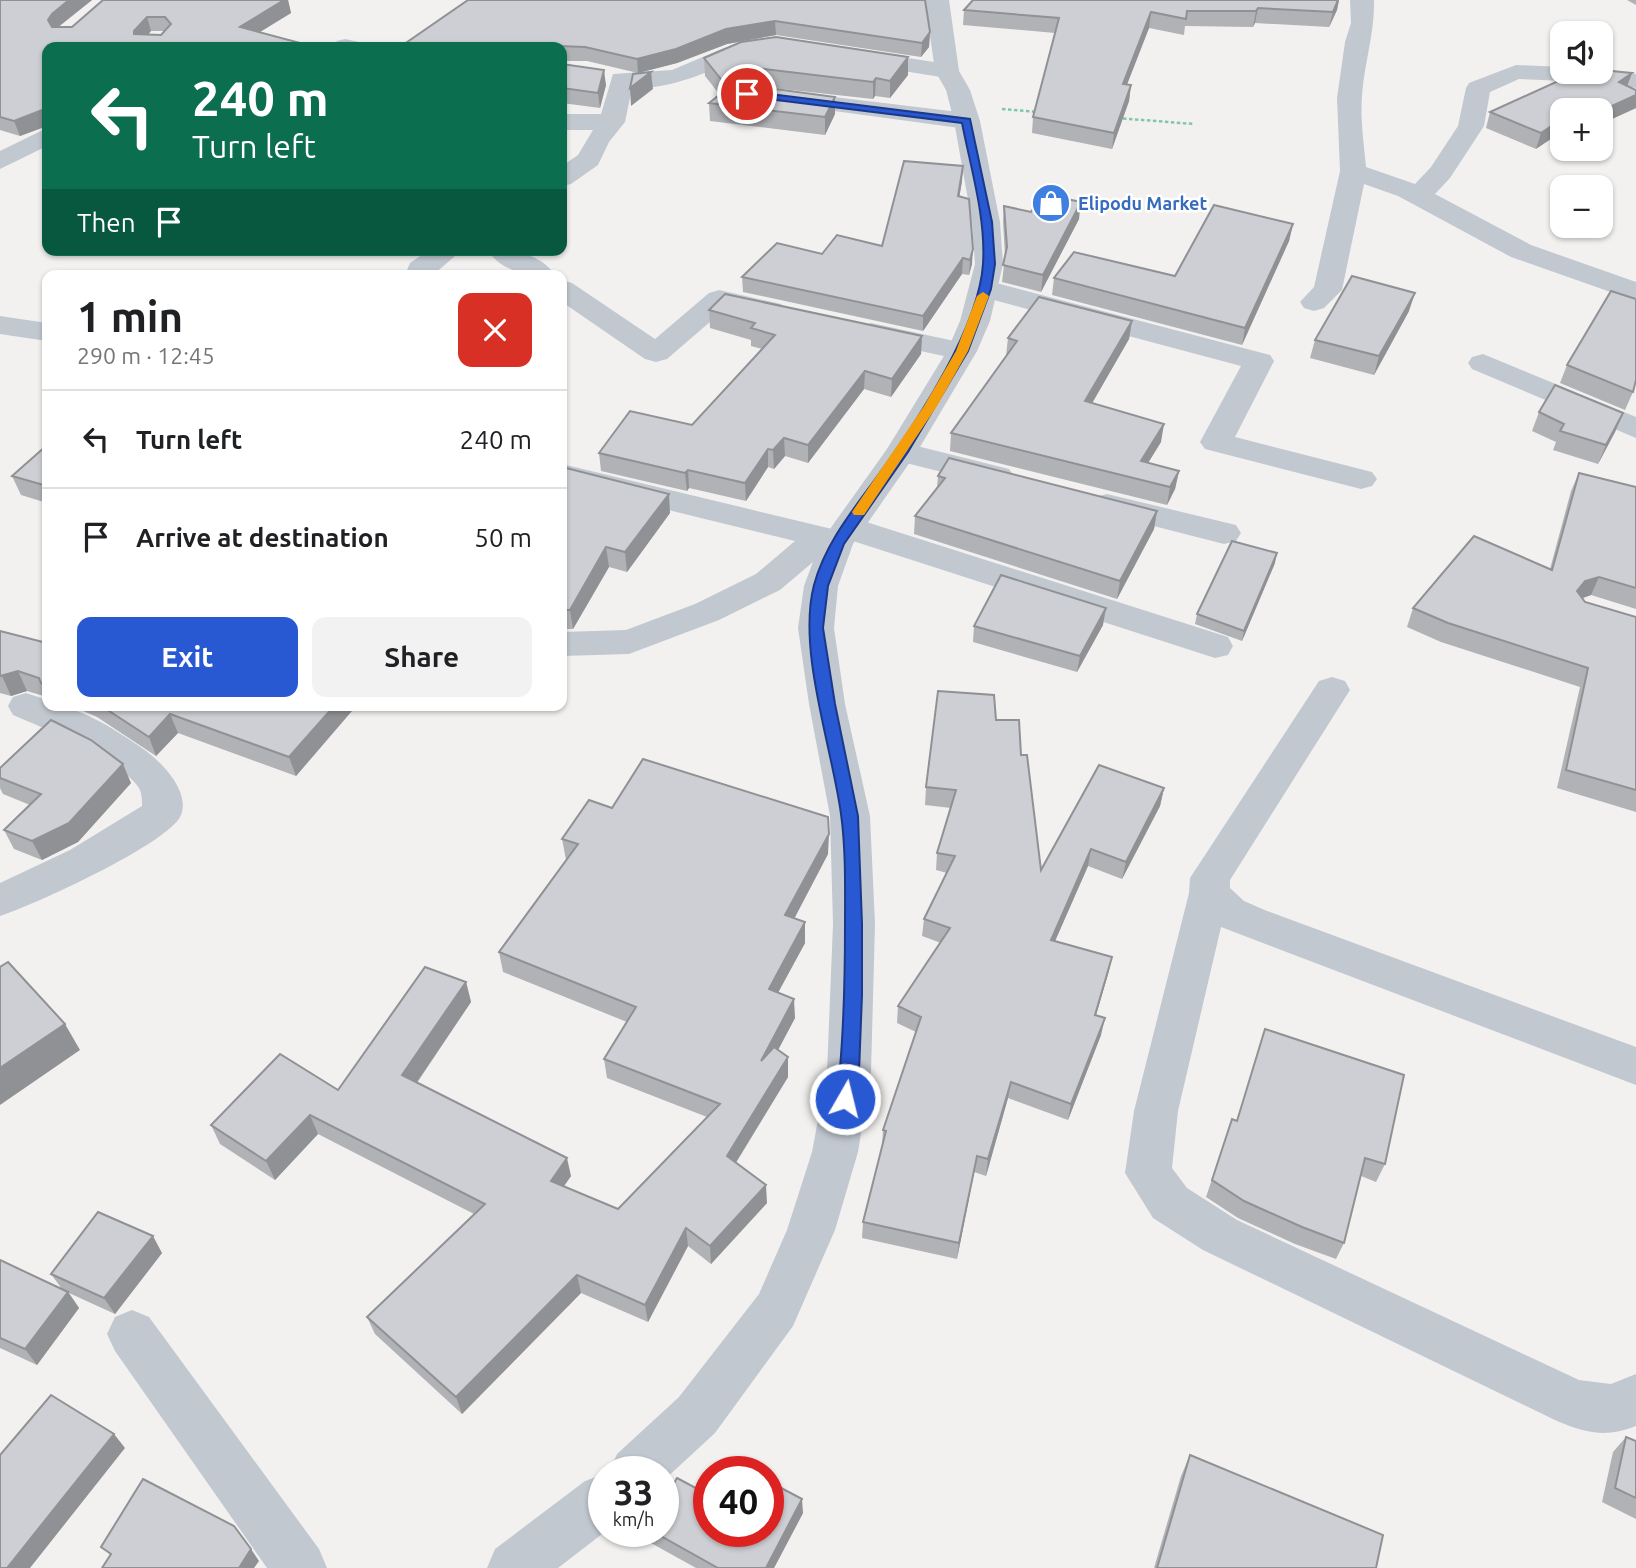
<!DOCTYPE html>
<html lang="en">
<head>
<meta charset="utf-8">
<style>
  body { margin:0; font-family:Ubuntu,sans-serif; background:#f2f2f2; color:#202124; height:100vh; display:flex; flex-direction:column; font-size:26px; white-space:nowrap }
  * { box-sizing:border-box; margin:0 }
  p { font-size:23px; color:#757577 }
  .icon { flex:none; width:38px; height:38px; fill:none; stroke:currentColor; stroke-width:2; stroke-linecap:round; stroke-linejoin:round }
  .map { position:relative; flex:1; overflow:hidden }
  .side { position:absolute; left:42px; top:270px; width:525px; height:441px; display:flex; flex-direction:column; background:#fff; border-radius:14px; box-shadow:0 2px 5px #0004 }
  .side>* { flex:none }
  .top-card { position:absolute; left:42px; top:42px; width:525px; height:214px; border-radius:14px; box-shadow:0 2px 5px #0004; background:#0b6e4f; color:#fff; overflow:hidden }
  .tools { position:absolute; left:1550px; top:21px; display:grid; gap:14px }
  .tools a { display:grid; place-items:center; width:63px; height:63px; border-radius:14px; background:#fff; box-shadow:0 2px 5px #0004; font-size:35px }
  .speed { position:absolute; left:588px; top:1456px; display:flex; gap:14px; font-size:35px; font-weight:700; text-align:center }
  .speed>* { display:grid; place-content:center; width:91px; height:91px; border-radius:50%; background:#fff; box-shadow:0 2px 5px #0004; line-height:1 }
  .speed small { font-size:18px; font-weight:400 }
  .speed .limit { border:10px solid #d22; background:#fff; color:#111 }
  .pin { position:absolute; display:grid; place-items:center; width:60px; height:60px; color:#fff; margin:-30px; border:4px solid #fff; border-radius:50%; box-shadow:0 2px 7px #0007 }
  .me { position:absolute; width:77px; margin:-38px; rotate:8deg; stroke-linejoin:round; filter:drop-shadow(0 0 5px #0008) }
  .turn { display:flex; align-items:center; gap:24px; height:147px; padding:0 35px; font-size:32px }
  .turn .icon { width:91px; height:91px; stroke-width:2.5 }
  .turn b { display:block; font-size:49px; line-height:60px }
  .then { display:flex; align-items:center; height:66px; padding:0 35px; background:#0003; gap:14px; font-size:26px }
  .round { display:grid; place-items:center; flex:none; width:74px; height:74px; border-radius:14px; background:#f2f2f2 }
  .head { display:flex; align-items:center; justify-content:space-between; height:119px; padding:0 35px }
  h1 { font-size:42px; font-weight:700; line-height:52px }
  .cta { display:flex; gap:14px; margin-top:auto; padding:14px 35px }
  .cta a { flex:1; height:80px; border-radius:14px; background:#2958d3; color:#fff; font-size:28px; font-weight:700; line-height:80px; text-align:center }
  .cta a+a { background:#f2f2f2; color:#202124 }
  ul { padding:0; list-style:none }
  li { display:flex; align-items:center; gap:21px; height:98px; padding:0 35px; border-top:2px solid #e0e0e0 }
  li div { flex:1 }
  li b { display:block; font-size:26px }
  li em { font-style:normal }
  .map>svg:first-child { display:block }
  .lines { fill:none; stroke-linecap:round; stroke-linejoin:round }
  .path { stroke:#7ec7af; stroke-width:2.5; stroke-dasharray:3.5 2.5; stroke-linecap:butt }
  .minor { fill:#c2c8d0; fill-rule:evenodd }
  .tertiary { fill:#c2c8d0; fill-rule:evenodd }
  .wall { fill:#b1b2b6; fill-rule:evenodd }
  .shaded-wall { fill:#909194 }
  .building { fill:#cecfd4; stroke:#909194; stroke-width:2; fill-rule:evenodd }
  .route { fill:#2958d3; stroke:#1b3989; stroke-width:2 }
  .slow { fill:#f59e0b }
  .labels { text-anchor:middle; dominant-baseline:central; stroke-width:5; stroke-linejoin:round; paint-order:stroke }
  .far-shop-label { font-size:18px; font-weight:bold; fill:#366cbe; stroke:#fff; text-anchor:start }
</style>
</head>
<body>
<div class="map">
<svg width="1636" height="1568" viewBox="0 0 1636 1568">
  <rect width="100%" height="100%" fill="#f2f1f0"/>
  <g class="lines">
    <!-- path -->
    <g class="path">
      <path d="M1002,109L1039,112"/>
      <path d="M1117,118L1194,124"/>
    </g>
    <!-- minor -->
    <g class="minor">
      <path d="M1350,0H1374C1375,32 1364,64 1362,96C1360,119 1364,144 1366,167L1415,184L1431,167L1458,126L1466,88L1469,83L1516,65L1563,67V72H1601V68L1636,74V88L1611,83L1519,79L1490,92L1484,126L1450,178L1435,194L1531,245L1636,282V301L1511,257L1398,196L1364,184L1342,290L1324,308L1314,311L1304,308L1300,302L1314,287L1340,171L1337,98L1345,42L1351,23Z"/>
      <path d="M345,39L359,42L363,47L333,46L337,41Z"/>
      <path d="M751,42L759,44L763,49L759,54C715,65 680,90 632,88L625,122L609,142L598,165L571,184L562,186V166L578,155L593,130H562V114H601L613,74L672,70L724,48Z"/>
      <path d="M856,50L947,64L956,66L959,71L956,76L947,78L847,62L844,57L847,52Z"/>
      <path d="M784,91L967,113L976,116L980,121L976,126L967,129L775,103L772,98L775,93Z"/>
      <path d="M47,128V146L0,169V151Z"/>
      <path d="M429,250H462L433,275H405L410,263Z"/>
      <path d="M487,250C512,250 539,252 555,275C529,275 504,274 487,250Z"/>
      <path d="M562,280L572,283L655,339L709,293L719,290L781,304L786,310L781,316L771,319L725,309L667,359L656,362L645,359L562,302Z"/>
      <path d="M985,280L1270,355L1274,361L1235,437L1372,472L1377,479L1372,486L1361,489L1205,449L1200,442L1241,366L975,295L971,289L975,283Z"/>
      <path d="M0,316L47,323V341L0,334Z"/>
      <path d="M871,323L973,345L977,351L973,357L962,360L861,338L856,332L861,326Z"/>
      <path d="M1483,354L1636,417V438L1472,369L1468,363L1472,357Z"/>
      <path d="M901,442L1009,469L1014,476L1009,483L998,486L890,459L885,452L890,445Z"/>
      <path d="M562,464L832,529L836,520L848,517L860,520L1228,637L1233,646L1228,655L1215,658L853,541L849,551L837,554L826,551L780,590L719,620L629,654L562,656V632L626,630L695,604L756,574L795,541L562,484Z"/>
      <path d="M1107,494L1236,525L1241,533L1236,541L1224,544L1095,511L1091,504L1095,497Z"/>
      <path d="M1332,677L1345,681L1350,690L1230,880V888L1244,901L1267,911L1636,1047V1085L1221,927L1178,1111L1172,1168L1187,1188L1237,1220L1579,1380L1611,1384L1636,1374V1426C1606,1438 1586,1433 1557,1421L1203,1250L1153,1218L1125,1173L1134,1111L1189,893L1190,878L1319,681Z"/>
      <path d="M26,693L47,700V705C78,705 114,729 139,746C158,758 191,790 181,815C170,843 32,906 0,916V883L70,850L142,806C142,801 142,795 140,790C126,762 42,727 13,715L8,706L13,697Z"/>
      <path d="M132,1310L149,1317L319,1549L327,1568H267L115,1351L107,1334L115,1317Z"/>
    </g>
    <!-- tertiary -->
    <g class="tertiary">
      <path d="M925,0H949L959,71L970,90L980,121L1000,222L1003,264L990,321L977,351L917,452L853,544L838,586L834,628L845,704L870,816L875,924L871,1072L858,1152L835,1230L793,1326L715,1433L663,1481V1472H609L617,1454L679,1397L759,1294L787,1230L812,1152L827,1072L833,924L830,816L809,704L798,628L804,586L820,543L887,449L947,351L960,321L975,264L972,222L954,121L946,90L935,71Z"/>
      <path d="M604,1474V1531H606L558,1568H487L495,1549L585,1481Z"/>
    </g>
  </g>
  <!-- wall -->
  <g class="wall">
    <path d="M0,0H92L58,27H72L103,0H288L291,13L259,32L47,47V126L20,136L0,130ZM151,31H164L161,35H148Z"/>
    <path d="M925,0L930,32L929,47L921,57L776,35L727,44L677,63L638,73L587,61H562V47H400Z"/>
    <path d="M1339,0L1337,10L1329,27L1255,23L1253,27L1185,26L1184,35L1149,28L1127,84L1131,85L1129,101L1112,149L1032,133L1033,117L1055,33L963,25L964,10Z"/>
    <path d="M1627,0H1636V5Z"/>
    <path d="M908,57V75L890,98L875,96L873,99L745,85L835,97V114L825,135L710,121L709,103L720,95L705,76L704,58Z"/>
    <path d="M562,64L606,85L600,108L562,103Z"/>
    <path d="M1632,73L1627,86L1636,90V108L1601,124V110H1563L1536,149L1486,128L1490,112Z"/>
    <path d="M962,181L959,197L972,264L969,275L962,274L923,331L743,292L742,277L882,246Z"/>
    <path d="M1004,206L1031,212L1079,219L1041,292L1002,282L1005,256L1003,222Z"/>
    <path d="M1293,224L1289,241L1242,345L1052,295L1054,278L1175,276Z"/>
    <path d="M709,310L922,336L921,354L891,397L864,389L808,463L785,456L774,469L768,467L746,501L689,488L687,491L601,471L599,453L692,425L762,349L751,346V340L710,328Z"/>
    <path d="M1409,311L1374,375L1310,358L1315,340Z"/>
    <path d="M1132,321L1129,339L1092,403L1161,442L1148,463L1179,471L1175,489L1167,505L950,451L951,433L1006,356L1008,338Z"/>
    <path d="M1567,365L1633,392L1625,410L1560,383Z"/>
    <path d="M1539,412L1623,413L1615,432L1598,464L1553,450L1556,442L1532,431Z"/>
    <path d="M47,446V503L21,495L12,476Z"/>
    <path d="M562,467L670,513L627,572L609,567L573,629H562Z"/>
    <path d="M1579,473L1636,487V609L1591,595L1583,598L1585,602L1636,617V812L1557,788L1580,687L1441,642L1407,627L1413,608L1550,569L1571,491Z"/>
    <path d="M938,476L1157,511L1154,529L1117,599L914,534L915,516L937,487Z"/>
    <path d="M1275,563L1242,641L1195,624L1197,614Z"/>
    <path d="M1103,625L1077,672L973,642L974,626Z"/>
    <path d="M0,631L47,643V697L27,691L11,696L0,693Z"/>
    <path d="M65,705H357L296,776L178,733L156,756L97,717L72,706Z"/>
    <path d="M996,720L1021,755L1041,870L1164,788L1160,806L1122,879L1088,866L1055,941L1112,957L1108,974L1096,1015L1101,1035L1068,1120L1008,1098L986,1176L974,1172L957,1259L862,1238L863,1222L882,1145L883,1130L916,1032L897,1023L898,1006L941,943L922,936L924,919L947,873L936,870L937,853L951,808L925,805L926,787Z"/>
    <path d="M0,768L131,783L78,842L42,860L14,849L4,830L30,805L3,794L0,788Z"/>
    <path d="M612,808L828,854L794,919L805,922V943L778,993L795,1018L778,1050L788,1057V1077L736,1163L767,1203L711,1264L688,1246L648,1322L581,1293L462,1414L375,1334L367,1317L474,1214L318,1134L275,1180L220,1144L211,1125L338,1090L466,982L471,1002L417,1083L571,1176L564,1186L618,1209L707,1117L607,1078L604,1059L627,1022L503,972L499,952L566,860L562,839Z"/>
    <path d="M1259,1047L1385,1164L1376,1182L1361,1176L1344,1243L1336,1259L1295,1244L1238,1218L1206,1197L1232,1119L1237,1121Z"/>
    <path d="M162,1253L115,1314L69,1293L79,1308L37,1365L0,1348V1260L62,1289L51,1274Z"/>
    <path d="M1626,1437L1636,1441V1519L1602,1502L1613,1452Z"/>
    <path d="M1190,1455L1376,1568H1154L1181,1476Z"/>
    <path d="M803,1513L774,1568H696L651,1543L649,1531H709Z"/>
  </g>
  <!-- shaded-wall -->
  <g class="shaded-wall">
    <path d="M69,0H92L57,28L52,35L48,20L52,14Z"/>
    <path d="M284,0H288L291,13L244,42L240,27Z"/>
    <path d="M1338,0H1339L1337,10L1329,27L1333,12Z"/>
    <path d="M1258,8L1255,23L1253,27L1256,11Z"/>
    <path d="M1151,12L1149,28L1121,100L1123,84Z"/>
    <path d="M147,17L151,31L138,45L134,34V31Z"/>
    <path d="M775,21L776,35L727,44L677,63L638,73L637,59L726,29Z"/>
    <path d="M930,32L929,47L921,57L922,43Z"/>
    <path d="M908,57V75L890,98V81Z"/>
    <path d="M747,67V84L737,86L732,75L737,69Z"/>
    <path d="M604,70L606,85L600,108L598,93Z"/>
    <path d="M651,72L653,89L631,106L630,88Z"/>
    <path d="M1632,73L1626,89L1619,82Z"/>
    <path d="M876,78L875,96L873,99V82Z"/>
    <path d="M1131,85L1129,101L1112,149L1114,133Z"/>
    <path d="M1636,95V108L1601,124V111Z"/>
    <path d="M835,97V114L825,135V117Z"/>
    <path d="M42,110L47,126L20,136L14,121Z"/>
    <path d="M1563,118V131L1536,149L1541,133Z"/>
    <path d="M963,166L962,181L957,211L958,196Z"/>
    <path d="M1081,202L1079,219L1041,292L1043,275Z"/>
    <path d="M1293,224L1289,241L1242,345L1245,328Z"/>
    <path d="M973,249L972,264L969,275L970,260Z"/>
    <path d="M963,258L962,274L923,331V316Z"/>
    <path d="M1415,293L1409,311L1374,375L1379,356Z"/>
    <path d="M1132,321L1129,339L1083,419L1085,401Z"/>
    <path d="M922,336L921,354L891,397L892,379Z"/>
    <path d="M865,371L864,389L808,463V445Z"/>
    <path d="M1623,413L1615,432L1598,464L1606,445Z"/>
    <path d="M1164,424L1161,442L1138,479L1141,461Z"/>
    <path d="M784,438L785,456L774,469L773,450Z"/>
    <path d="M768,449V467L746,501L745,483Z"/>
    <path d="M688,470L689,488L687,491L685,473Z"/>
    <path d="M1179,471L1175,489L1167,505L1170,487Z"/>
    <path d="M669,494L670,513L627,572L625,552Z"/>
    <path d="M1157,511L1154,529L1117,599L1120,581Z"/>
    <path d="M606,547L609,567L573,629L570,610Z"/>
    <path d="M1277,553L1275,563L1242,641L1244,631Z"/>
    <path d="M1599,577L1591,595L1577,600V591L1585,581Z"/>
    <path d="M1106,608L1103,625L1077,672L1080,656Z"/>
    <path d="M18,671L27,691L11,696L2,676Z"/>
    <path d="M335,705H357L296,776L289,757Z"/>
    <path d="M170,714L178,733L156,756L149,737Z"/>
    <path d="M123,764L131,783L78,842L42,860L32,841Z"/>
    <path d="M1164,788L1160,806L1122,879L1126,862Z"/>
    <path d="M829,834L828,854L785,936V915Z"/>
    <path d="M1091,849L1088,866L1048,957L1051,940Z"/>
    <path d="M805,922V943L769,1009V989Z"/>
    <path d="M1112,957L1108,974L1091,1032L1095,1015Z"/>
    <path d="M466,982L471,1002L408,1095L402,1075Z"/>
    <path d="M794,999L795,1018L762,1080L761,1061Z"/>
    <path d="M1105,1018L1101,1035L1068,1120L1071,1104Z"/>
    <path d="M65,1024L80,1050L0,1105V1068Z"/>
    <path d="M788,1057V1077L728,1175L727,1156Z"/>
    <path d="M1011,1082L1008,1098L986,1176L988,1159Z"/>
    <path d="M310,1115L318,1134L275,1180L266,1161Z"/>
    <path d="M977,1156L974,1172L957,1259L959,1243Z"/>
    <path d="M567,1158L571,1176L555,1199L551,1181Z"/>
    <path d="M766,1185L767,1203L711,1264L710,1246Z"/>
    <path d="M686,1228L688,1246L648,1322L645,1305Z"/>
    <path d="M153,1236L162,1253L115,1314L104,1298Z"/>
    <path d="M577,1275L581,1293L462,1414L456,1397Z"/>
    <path d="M68,1292L79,1308L37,1365L25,1349Z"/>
    <path d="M114,1434L125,1448L30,1568H7Z"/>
    <path d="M802,1499L803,1513L774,1568H766Z"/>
    <path d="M251,1549L259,1561L254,1568H239Z"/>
  </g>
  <!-- building -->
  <g class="building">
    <path d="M0,0H69L52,14L48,20L52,27H72L103,0H284L240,27L315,47H47V112L42,110L14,121L0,117ZM147,17H165L171,24L161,35L134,34V31Z"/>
    <path d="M468,0H925L930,32L922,43L775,21L726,29L676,49L637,59L585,47L560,46L559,47H400Z"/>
    <path d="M973,0H1338L1333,12L1258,8L1256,11H1187L1186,19L1151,12L1123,84L1131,85L1114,133L1033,117L1059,18L964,10Z"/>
    <path d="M776,37L908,57L890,81L876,78L873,82L747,67L737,69L732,75L737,84L835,97L825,117L709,103L728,88L704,58L741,42Z"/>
    <path d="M562,64L604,70L598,93L562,88Z"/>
    <path d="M1601,70L1632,73L1619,82L1636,90V95L1601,111L1563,110V118L1541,133L1490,112L1578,72H1601Z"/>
    <path d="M651,72L630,88L633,74Z"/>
    <path d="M904,161L963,166L958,196L969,199L973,249L970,260L963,258L923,316L742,277L777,243L822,254L837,235L882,246Z"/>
    <path d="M1043,194L1081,202L1043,275L1003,265L1007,247L1004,206L1031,212Z"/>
    <path d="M1214,205L1293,224L1245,328L1054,278L1074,252L1175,276Z"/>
    <path d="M1352,276L1415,293L1379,356L1315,340Z"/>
    <path d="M1611,291L1636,299V380L1633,392L1567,365Z"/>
    <path d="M725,294L922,336L892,379L865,371L808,445L784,438L773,450L768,449L745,483L688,470L685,473L599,453L630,411L692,425L775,335L751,328L755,323L709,310Z"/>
    <path d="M1039,297L1132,321L1085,401L1164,424L1141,461L1179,471L1170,487L951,433L1017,341L1008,338Z"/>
    <path d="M1555,385L1623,413L1606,445L1560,431L1564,424L1539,412Z"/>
    <path d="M46,446H47V486L12,476Z"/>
    <path d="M949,458L1157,511L1120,581L915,516L945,478L938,476Z"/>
    <path d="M562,467L669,494L625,552L606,547L570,610H562Z"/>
    <path d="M1579,473L1636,487V588L1599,577L1585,581L1577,591L1585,602L1636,617V790L1566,770L1588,668L1448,623L1413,608L1474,536L1552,570Z"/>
    <path d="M1232,541L1277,553L1244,631L1197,614Z"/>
    <path d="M1001,575L1106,608L1080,656L974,626Z"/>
    <path d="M0,631L47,643V685L41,683L39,678L18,671L0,676Z"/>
    <path d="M938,691L994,695L996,720H1019L1021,755H1027L1041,870L1099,765L1164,788L1126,862L1091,849L1051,940L1112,957L1095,1015L1105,1018L1071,1104L1011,1082L988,1159L977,1156L959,1243L863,1222L886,1131L883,1130L921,1017L898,1006L950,928L924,919L955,856L937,853L956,790L926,787Z"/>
    <path d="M100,705H335L289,757L170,714L149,737Z"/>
    <path d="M51,720L91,740L123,764L69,823L32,841L4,830L41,794L0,778V768Z"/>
    <path d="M643,759L828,817L829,834L785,915L805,922L769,989L794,999L761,1061L774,1047L788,1057L727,1156L766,1185L710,1246L686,1228L645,1305L577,1275L456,1397L367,1317L485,1204L310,1115L266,1161L211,1125L280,1054L338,1090L425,967L466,982L402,1075L567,1158L551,1181L618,1209L720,1104L604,1059L636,1007L499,952L578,844L562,839L589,800L612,808Z"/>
    <path d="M8,962L65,1024L0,1068V967Z"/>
    <path d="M1265,1029L1404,1075L1385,1164L1365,1158L1344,1243L1302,1227L1244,1201L1212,1180L1232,1119L1237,1121Z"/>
    <path d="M98,1212L153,1236L104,1298L51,1274Z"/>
    <path d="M0,1260L68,1292L25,1349L0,1338Z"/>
    <path d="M51,1395L114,1434L7,1568H0V1455Z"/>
    <path d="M1626,1437L1636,1441V1498L1615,1488Z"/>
    <path d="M1190,1455L1383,1535L1376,1568H1157Z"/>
    <path d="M677,1478L709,1495V1531H768V1481L802,1499L766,1568H718L652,1531H663V1502Z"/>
    <path d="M143,1479L234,1526L251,1549L239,1568H102L111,1554L101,1547Z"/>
  </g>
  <!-- route -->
  <path class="route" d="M747,91L970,119L992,222L995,264L991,289L968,351L908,452L844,544L828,586L823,628L835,704L858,816L862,924V995L859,1072L851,1104L845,1107L838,1104C833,1094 840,1080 840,1068C844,1021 845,973 845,926C845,889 846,850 841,814C832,747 797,650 814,585C826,540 858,504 884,467C920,417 979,326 983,264C986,218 971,169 962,123L744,96L742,94Z"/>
  <!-- slow -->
  <path class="slow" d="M983,292L989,296L968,351L937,406L864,515H854L852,512L924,406L956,351L977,296Z"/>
  <!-- icons -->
  <defs>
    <g id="shop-disc" transform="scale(2.0125)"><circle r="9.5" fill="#3f7fe0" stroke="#fff"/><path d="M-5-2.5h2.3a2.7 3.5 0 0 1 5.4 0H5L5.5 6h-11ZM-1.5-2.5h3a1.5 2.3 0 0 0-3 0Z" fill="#fff"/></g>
  </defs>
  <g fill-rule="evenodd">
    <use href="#shop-disc" x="1051" y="203"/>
  </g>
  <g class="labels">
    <!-- far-shop labels -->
    <g class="far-shop-label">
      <text x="1078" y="203">Elipodu Market</text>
    </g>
  </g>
</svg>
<div class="tools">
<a><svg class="icon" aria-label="sound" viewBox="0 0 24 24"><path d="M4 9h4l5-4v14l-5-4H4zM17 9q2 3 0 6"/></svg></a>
<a>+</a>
<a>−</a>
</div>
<div class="speed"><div>33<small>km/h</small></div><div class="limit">40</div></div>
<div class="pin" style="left:747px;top:94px;background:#d93025"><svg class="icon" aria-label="arrive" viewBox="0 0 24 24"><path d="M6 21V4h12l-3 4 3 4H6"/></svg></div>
<svg class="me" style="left:845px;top:1099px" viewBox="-20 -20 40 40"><circle r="17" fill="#2958d3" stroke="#fff" stroke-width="3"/><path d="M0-11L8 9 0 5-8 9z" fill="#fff"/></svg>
<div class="top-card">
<div class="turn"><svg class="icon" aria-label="left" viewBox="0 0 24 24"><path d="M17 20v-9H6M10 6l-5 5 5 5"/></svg><div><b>240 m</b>Turn left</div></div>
<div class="then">Then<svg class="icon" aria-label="arrive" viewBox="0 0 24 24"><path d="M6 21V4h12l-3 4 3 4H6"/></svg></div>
</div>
<section class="side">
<div class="head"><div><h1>1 min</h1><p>290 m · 12:45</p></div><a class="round" style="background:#d93025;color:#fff"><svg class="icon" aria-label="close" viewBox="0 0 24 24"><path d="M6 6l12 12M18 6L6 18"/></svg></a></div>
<ul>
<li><svg class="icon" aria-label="left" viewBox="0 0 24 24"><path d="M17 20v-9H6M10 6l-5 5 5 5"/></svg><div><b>Turn left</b></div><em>240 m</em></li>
<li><svg class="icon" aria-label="arrive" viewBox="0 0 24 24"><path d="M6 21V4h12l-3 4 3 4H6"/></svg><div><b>Arrive at destination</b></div><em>50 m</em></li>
</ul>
<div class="cta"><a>Exit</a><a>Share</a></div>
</section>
</div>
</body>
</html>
